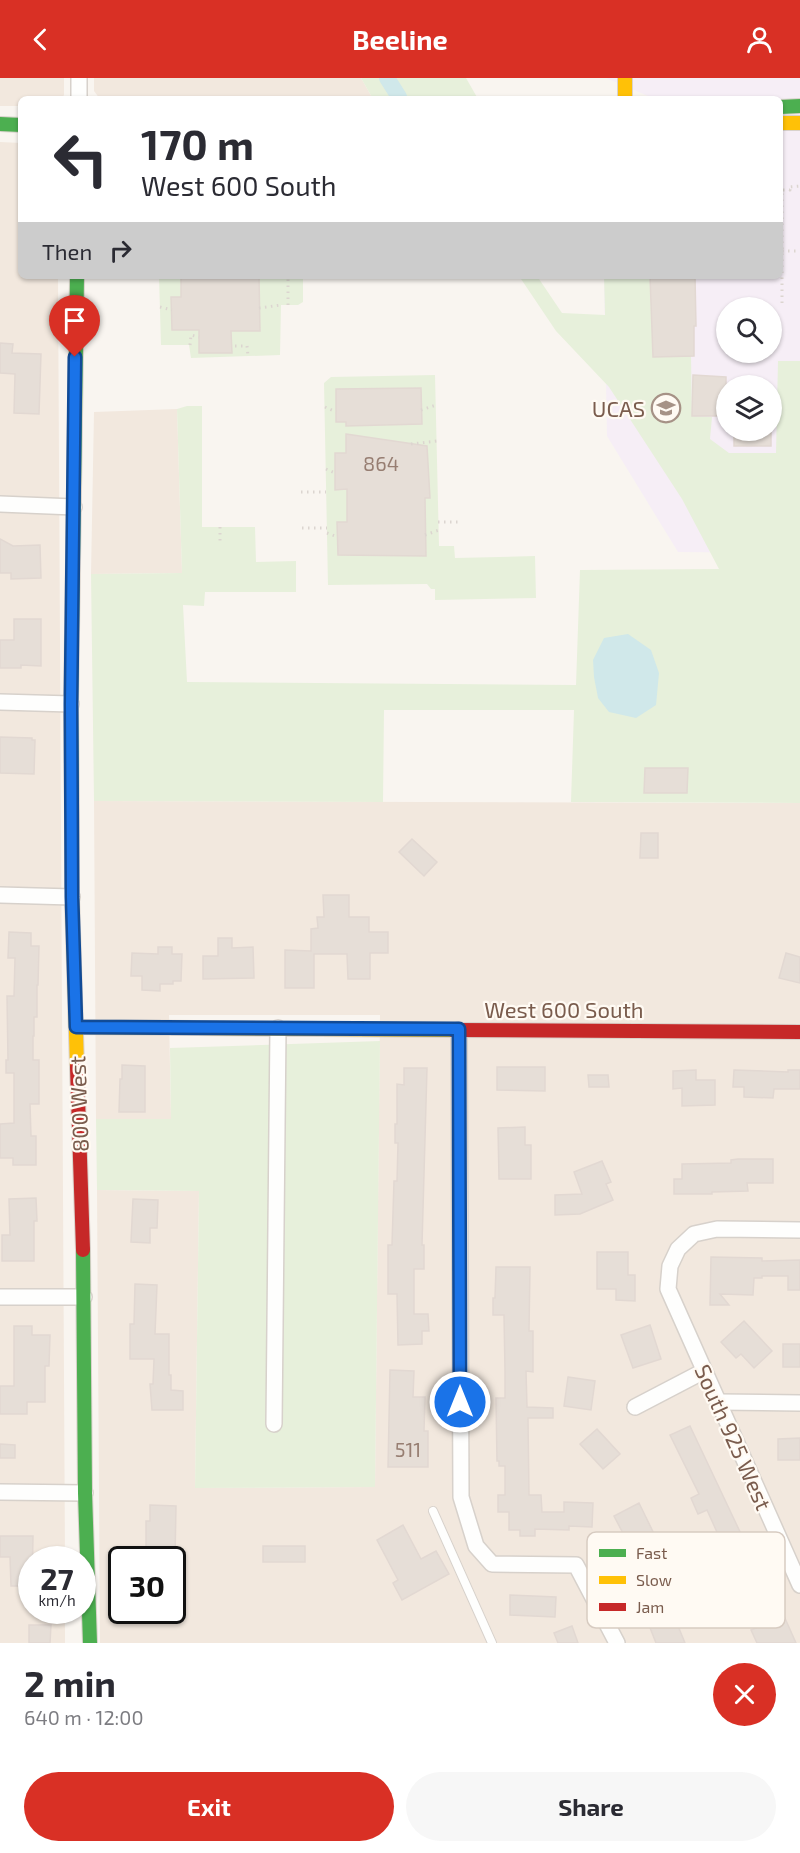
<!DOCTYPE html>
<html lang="en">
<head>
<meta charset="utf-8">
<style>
  body { margin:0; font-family:"Exo 2",sans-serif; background:#f7f7f7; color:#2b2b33; height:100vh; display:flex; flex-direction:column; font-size:22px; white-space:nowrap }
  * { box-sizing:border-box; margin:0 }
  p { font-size:20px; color:#7c7c81 }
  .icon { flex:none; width:33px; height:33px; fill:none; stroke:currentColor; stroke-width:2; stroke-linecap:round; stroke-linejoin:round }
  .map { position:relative; height:1565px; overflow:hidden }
  .drawer { display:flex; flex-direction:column; background:#fff; flex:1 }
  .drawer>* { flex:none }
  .top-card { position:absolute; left:18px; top:18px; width:765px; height:183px; border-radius:9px; box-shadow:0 2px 4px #0004; background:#fff; color:#2b2b33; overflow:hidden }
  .buttons { position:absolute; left:716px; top:219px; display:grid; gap:12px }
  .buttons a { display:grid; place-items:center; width:66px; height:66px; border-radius:50%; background:#fff; box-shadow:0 2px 4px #0004; font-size:30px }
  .speed { position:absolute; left:18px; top:1468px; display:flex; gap:12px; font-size:30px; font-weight:700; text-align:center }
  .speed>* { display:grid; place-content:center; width:78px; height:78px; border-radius:50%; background:#fff; box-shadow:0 2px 4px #0004; line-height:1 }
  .speed small { font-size:15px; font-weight:400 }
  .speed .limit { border:3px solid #111; border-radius:9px; background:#fff; color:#111 }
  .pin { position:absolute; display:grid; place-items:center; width:51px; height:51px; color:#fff; margin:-62px -26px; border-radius:50% 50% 50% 0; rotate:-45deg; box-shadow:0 0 6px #0007 }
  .pin .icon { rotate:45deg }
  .me { position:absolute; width:66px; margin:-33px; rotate:0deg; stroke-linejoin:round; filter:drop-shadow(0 0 4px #0008) }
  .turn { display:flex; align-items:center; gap:21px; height:126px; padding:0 24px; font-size:27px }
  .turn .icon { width:78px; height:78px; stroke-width:2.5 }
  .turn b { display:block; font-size:42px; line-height:51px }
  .then { display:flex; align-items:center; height:57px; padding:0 24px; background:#0003; gap:12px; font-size:22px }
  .round { display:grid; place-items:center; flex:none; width:63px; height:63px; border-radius:32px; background:#f7f7f7 }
  .overview { display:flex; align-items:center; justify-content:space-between; height:102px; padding:0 24px }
  h1 { font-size:36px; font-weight:700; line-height:45px }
  .primary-button { display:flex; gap:12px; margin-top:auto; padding:12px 24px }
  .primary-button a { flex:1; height:69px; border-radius:36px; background:#d93025; color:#fff; font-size:24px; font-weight:700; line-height:69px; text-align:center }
  .primary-button a+a { background:#f7f7f7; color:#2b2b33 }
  header { display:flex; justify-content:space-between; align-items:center; height:78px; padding:0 24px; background:#d93025; color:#fff; font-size:27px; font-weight:700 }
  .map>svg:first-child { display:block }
  .residential { fill:#f2e8de; fill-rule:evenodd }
  .education { fill:#f6eef6; fill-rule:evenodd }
  .green { fill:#e7f0db }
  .water { fill:#d0e8ea }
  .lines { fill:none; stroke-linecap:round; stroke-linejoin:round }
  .canal { stroke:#d0e8ea; stroke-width:16 }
  .building { fill:#e6ded7; stroke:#e2d8d2; stroke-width:1.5 }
  .lane-casing { stroke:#d7d1cb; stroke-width:10 }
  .street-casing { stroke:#d7d1cb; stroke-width:18 }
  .fast-casing { stroke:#d9d2cb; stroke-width:16 }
  .slow-casing { stroke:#d9d2cb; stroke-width:16 }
  .jam-casing { stroke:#d9d2cb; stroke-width:16 }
  .path { stroke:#dcd5d0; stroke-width:3; stroke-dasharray:1.5 4.5; stroke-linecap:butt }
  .lane { stroke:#fefefd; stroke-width:8 }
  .street { stroke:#fefefd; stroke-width:15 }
  .fast { stroke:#4caf50; stroke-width:14 }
  .slow { stroke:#ffc107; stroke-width:14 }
  .jam { stroke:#c62828; stroke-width:14 }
  .route-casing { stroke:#114b97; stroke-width:15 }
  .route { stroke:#1a73e8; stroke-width:10 }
  .labels { text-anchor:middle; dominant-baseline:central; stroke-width:4.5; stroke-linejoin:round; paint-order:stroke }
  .number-label { font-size:20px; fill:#977e72 }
  .poi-label { font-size:22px; fill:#7a5c4d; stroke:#fffaf3; text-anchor:end }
  .street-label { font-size:22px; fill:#7a5c4d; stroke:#fffaf3 }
  .key { fill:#fffaf3; stroke:#d7cbc1; stroke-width:1.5 }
  .key-label { font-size:16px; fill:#7a5c4d }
</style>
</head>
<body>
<header><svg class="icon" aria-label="back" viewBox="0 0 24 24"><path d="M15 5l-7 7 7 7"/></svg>Beeline<svg class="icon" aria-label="person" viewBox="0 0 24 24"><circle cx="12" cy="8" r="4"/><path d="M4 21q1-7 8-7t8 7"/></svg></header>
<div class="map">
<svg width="800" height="1565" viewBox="0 0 800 1565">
  <rect width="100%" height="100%" fill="#f9f5f0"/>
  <!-- residential -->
  <g class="residential">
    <path d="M0,0H64V17L61,21H21V28H0Z"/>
    <path d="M94,0H361L373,21H100L94,13Z"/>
    <path d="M0,64L21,65V198H58L65,1482H32V1533H65V1565H0Z"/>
    <path d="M177,331L182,495L91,496L94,334Z"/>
    <path d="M94,723L800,725V1565H100L97,1112L199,1113L195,1410L375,1409L380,937H169L171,1041H96ZM122,1482H172V1533H122Z"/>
  </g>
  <!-- education -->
  <path class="education" d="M606,0H800V479L794,475L678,474L607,358L604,198H780V21H655ZM726,230H771V274H726ZM726,308H771V352H726Z"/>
  <!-- green -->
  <g class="green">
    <path d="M361,0H466L478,21H373Z"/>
    <path d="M159,198H303V224L298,227H281L280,277L191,280L189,267H161Z"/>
    <path d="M519,198H537L562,235L605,237L604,198H651L691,278L692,338L712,339L710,361L729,375H776L778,283H800V725L571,724L574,632H384L383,724L94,723L91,496L182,495L177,331L187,328H202V449H255L256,484L296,483V514H205L204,528L183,527L187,604L576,607L580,492L719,491L682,421L609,309L556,253Z"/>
    <path d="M435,297L439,468H454L455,480L535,478L536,520L435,522V511H431L427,506L328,507L324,305L331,299Z"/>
    <path d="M380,963L375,1409L195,1410L199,1113L97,1112L96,1041H171L170,970Z"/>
  </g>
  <!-- water -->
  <path class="water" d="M628,556L651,572L659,595L656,627L636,640L609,634L598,620L594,599L593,582L604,560Z"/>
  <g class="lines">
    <!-- canal -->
    <path class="canal" d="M387,0L399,19"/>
  </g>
  <!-- building -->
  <g class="building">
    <path d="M181,198H259L260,253H231L232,275H199V252H172L171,219H181Z"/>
    <path d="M650,198H695L696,248H694V278L653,279Z"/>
    <path d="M0,265L13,266L12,275L41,276L39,336L14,335L15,296L0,295Z"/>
    <path d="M693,297L726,299V338H692Z"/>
    <path d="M421,310L422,346L346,348V344H336V311Z"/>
    <rect x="734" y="352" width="37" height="16"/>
    <path d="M346,356L427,368L430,420H425L426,478L338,477L337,444H347V411L335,412V375H346Z"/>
    <path d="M0,461L13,468L40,467L41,500L11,501V495H0Z"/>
    <path d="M14,541H41V588L21,587V590H0V562H14Z"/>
    <path d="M0,659L32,660V662H35L34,696L0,695Z"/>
    <path d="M645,690H688L687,715H644Z"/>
    <path d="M641,755H658V780H640Z"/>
    <path d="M412,761L437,784L424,798L399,774Z"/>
    <path d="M323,817H349V839H369V854H388V875H370V901H348L347,876H314V910H285V872L311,873V851L318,850L317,839H324Z"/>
    <path d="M9,854L31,855V868H39L38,907H37V939H34V958H33V982H39V1026H30L31,1058H36V1087H13V1080H0V1046L14,1045V995H6V982H8L7,918H14L15,880H8Z"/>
    <path d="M218,860H232V870L253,869L254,900L203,901V878H218Z"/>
    <path d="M158,869H172V876H182L181,903H173V906H160V913L142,912V898H131L132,875L158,876Z"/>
    <path d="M786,875L800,879V905L779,900Z"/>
    <path d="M122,987L145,988V1034H119L120,1001H122Z"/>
    <path d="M497,989H545V1013L497,1012Z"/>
    <path d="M404,990H427L422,1167H424V1191H414V1236H428L429,1253H422V1266L398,1267L397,1216H388V1167H392L394,1103H397L398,1065H395V1046H397V1006L404,1007Z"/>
    <path d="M696,992V1002H715V1027L682,1028V1010L673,1011V993Z"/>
    <path d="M734,992L788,994V992H800V1011H774L773,1020L744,1019V1009H733Z"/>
    <path d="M588,997H608L609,1009H589Z"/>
    <path d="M525,1049V1067H531V1101H499L498,1050Z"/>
    <path d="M738,1081H773V1105H747L748,1113L712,1114V1116H674V1101H682V1086L731,1085V1082Z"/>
    <path d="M602,1083L611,1104L606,1106L613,1122L580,1136L555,1137V1117L582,1116L574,1094Z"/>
    <path d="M36,1120L37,1143H34V1183H2V1157H10L9,1121Z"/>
    <path d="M133,1121L158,1122L157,1150H150V1165L131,1164Z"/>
    <path d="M597,1174H628V1197H635V1223L616,1222V1211H597Z"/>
    <path d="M711,1179L762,1180V1183L800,1182V1212H788V1198H762V1200H754L753,1217L720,1216L729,1227H710Z"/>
    <path d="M496,1189H530L529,1253H533V1294L526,1293L527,1329L553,1330V1340H528L529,1417H541L542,1434H564V1424L593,1425L592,1449L569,1448V1452L535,1451V1458H520V1452H509V1434H498V1417H505V1388H499V1383H497L496,1320H505V1293L504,1237H493V1220H495Z"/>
    <path d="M135,1206L157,1207L155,1256H169V1297H171V1312L183,1313V1332H152L150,1306H153L154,1281H130V1246H134Z"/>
    <path d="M744,1243L772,1273L754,1290L741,1276L736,1280L721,1264Z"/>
    <path d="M650,1247L661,1281L633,1290L621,1257Z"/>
    <path d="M14,1248H32V1257H50L49,1288H45V1324H27V1336H0V1308H14Z"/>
    <rect x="783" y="1266" width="17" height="23"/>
    <path d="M390,1292L414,1293L413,1319H425L424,1353H428V1389H388Z"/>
    <path d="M568,1299L595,1303L591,1332L564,1328Z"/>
    <path d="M690,1348L759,1494L762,1493L782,1539L784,1538L796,1565H757L751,1552L761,1548L747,1514L738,1517L733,1505L739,1503L707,1432L698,1436L691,1420L699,1416L670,1357Z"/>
    <path d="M597,1351L620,1376L603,1391L580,1366Z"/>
    <path d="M800,1360V1382H778V1361Z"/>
    <path d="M0,1366L15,1367V1380H0Z"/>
    <path d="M639,1425L659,1466L652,1469L672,1519L667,1521L685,1565H656L647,1542L649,1541L639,1515L643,1513L634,1491L637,1490L624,1464L627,1463L614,1438Z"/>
    <path d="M150,1427L176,1428L175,1480H146V1443H150Z"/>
    <path d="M403,1447L421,1481L436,1473L449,1496L402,1522L393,1505L398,1502L377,1462Z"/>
    <path d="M0,1458H33L32,1508H11L10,1479H0Z"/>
    <rect x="263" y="1468" width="42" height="16"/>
    <path d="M510,1517L556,1519L555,1539L510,1537Z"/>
    <path d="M29,1547H51L50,1565H29Z"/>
    <path d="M572,1548L578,1565H558L554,1555Z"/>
  </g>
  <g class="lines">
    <!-- lane casing -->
    <g class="lane-casing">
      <path id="lane" d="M433,1433L492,1565"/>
    </g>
    <!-- street casing -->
    <g class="street-casing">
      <g id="street">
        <path d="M79,0V21"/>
        <path d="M0,426L74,429"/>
        <path d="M0,624L71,626"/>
        <path d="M0,817L72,819"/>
        <path d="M459,952L461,1419L476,1468L492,1486L576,1487L617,1565"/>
        <path d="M800,1152L717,1151L694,1156L678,1171L670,1188L668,1211L800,1507"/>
        <path d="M0,1219H84"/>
        <path d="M718,1324L800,1325"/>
        <path d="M635,1329L704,1293"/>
        <path d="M274,1346L278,950"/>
        <path d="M0,1414L85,1415"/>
      </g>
    </g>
    <!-- fast casing -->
    <g class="fast-casing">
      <g id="fast">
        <path d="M780,29L800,28"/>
        <path d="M0,46L21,47"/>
        <path d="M72,738L71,626L77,198"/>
        <path d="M83,1172L85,1415L90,1565"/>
      </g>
    </g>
    <!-- slow casing -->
    <g class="slow-casing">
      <g id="slow">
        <path d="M625,0V21"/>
        <path d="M780,45H800"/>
        <path d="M72,738V819L77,989"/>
        <path d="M76,949L453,952"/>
      </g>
    </g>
    <!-- jam casing -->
    <g class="jam-casing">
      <g id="jam">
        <path d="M453,952L800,954"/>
        <path d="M77,989L83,1172"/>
      </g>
    </g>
    <!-- path -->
    <g class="path">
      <path d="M782,173H797"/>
      <path d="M782,225V112H790L789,109L800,108"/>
      <path d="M288,227V198"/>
      <path d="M160,229L172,232"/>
      <path d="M259,230L281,227"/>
      <path d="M190,267L191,257L199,259"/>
      <path d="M235,268H247L248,278"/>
      <path d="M325,329L336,334"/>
      <path d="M421,332L436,327"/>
      <path d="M411,366L437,363"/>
      <path d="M326,391L335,395"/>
      <path d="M301,414H326"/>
      <path d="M438,444H461"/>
      <path d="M220,449V467"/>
      <path d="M302,450H327"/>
      <path d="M327,455L338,459"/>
      <path d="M425,457L439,452"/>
    </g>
    <!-- lane -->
    <use href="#lane" class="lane"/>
    <!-- street -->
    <use href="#street" class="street"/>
    <!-- fast -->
    <use href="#fast" class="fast"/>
    <!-- slow -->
    <use href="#slow" class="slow"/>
    <!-- jam -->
    <use href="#jam" class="jam"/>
  </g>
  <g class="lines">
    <!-- route casing -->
    <g class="route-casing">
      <path id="route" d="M75,279L71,626L72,819L76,949L459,951L460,1324"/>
    </g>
    <!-- route -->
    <use href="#route" class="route"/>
  </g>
  <!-- icons -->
  <defs>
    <g id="school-ring" transform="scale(1.5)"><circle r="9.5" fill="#fffaf3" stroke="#a69286" stroke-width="1.5"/><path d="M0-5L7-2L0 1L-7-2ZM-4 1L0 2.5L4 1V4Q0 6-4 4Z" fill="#a69286"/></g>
  </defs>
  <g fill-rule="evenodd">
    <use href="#school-ring" x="666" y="330"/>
  </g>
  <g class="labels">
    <!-- number labels -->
    <g class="number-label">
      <text x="381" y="385">864</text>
      <text x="408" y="1371">511</text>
    </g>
    <!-- poi labels -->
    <g class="poi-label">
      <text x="645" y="330">UCAS</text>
    </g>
    <!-- street labels -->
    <g class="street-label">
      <text x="564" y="931">West 600 South</text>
      <text transform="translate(78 1026) rotate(-92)">800 West</text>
      <text transform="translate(734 1359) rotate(66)">South 925 West</text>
    </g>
  </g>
  <!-- legend -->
  <rect x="587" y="1454" width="198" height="96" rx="9" class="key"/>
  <rect x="599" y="1471" width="27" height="8" fill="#4caf50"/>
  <rect x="599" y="1498" width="27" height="8" fill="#ffc107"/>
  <rect x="599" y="1525" width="27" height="8" fill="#c62828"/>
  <g class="key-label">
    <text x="636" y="1481">Fast</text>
    <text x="636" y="1508">Slow</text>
    <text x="636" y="1535">Jam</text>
  </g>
</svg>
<div class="buttons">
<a><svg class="icon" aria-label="search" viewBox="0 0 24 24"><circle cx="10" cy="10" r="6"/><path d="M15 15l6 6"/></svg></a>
<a><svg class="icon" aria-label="layers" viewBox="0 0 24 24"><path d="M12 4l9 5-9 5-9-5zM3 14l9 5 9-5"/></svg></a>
</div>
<div class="speed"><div>27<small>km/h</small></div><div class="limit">30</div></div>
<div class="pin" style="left:75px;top:279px;background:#d93025"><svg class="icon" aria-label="arrive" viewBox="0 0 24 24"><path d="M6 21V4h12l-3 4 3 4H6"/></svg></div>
<svg class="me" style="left:460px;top:1324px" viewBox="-20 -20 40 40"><circle r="17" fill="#1a73e8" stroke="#fff" stroke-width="3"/><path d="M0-11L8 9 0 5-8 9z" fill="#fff"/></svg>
<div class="top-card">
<div class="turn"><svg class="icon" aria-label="left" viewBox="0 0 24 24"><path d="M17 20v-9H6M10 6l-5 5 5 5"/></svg><div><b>170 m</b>West 600 South</div></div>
<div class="then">Then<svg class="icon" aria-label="right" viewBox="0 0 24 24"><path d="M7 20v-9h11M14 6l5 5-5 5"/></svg></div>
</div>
</div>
<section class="drawer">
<div class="overview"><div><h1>2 min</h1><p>640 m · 12:00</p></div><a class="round" style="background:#d93025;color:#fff"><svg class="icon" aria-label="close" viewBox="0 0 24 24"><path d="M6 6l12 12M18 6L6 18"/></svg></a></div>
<div class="primary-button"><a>Exit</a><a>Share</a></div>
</section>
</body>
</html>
